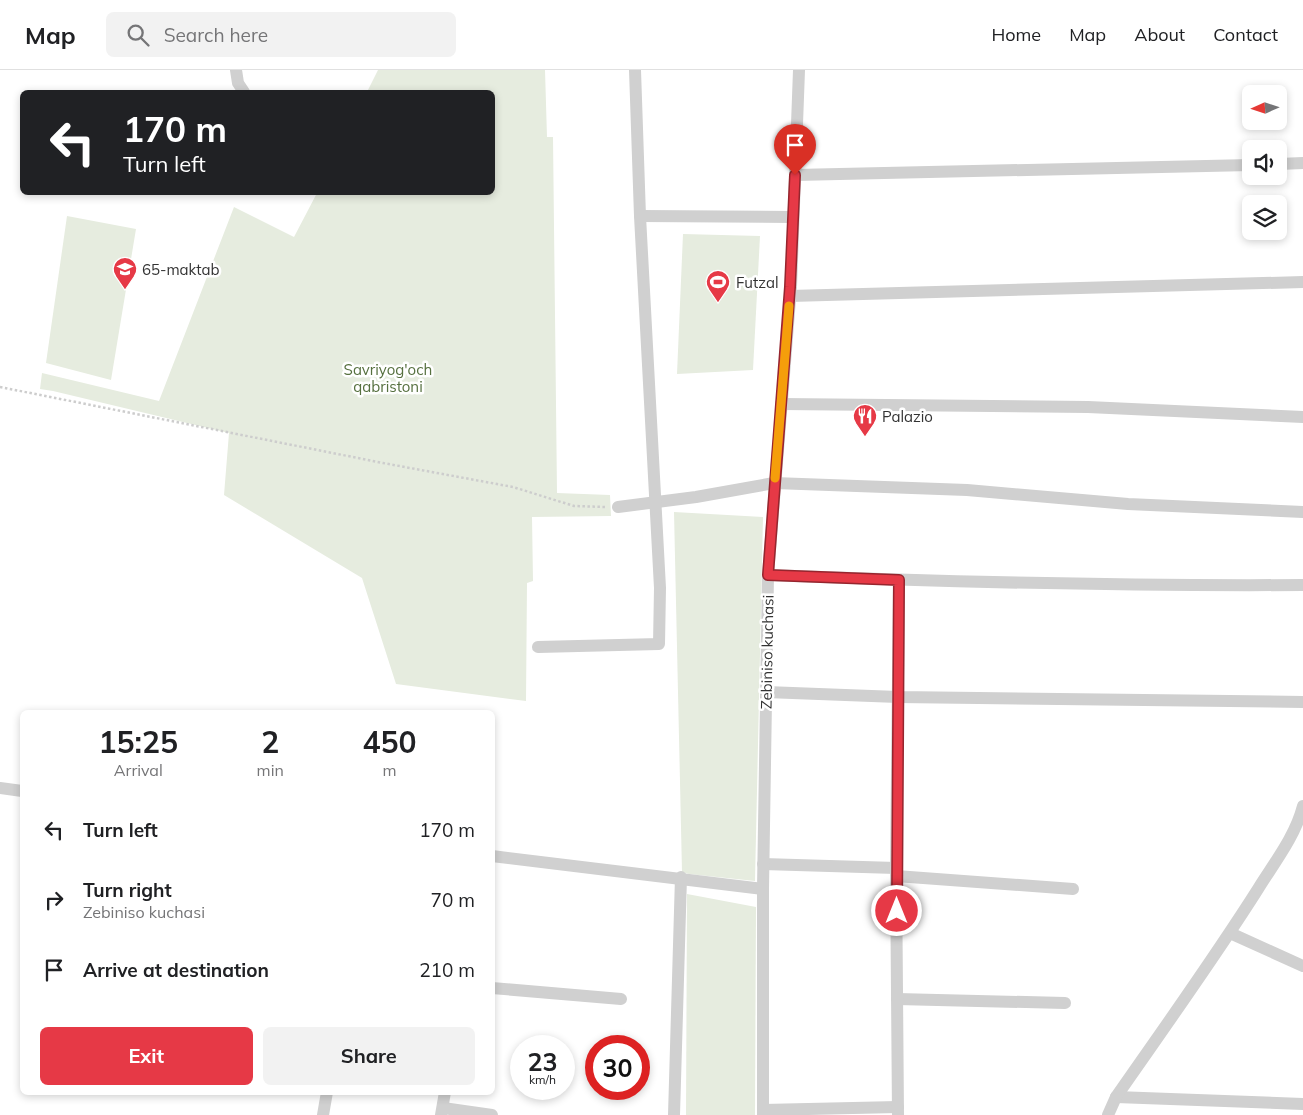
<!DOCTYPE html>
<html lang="en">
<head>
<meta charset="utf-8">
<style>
  body { margin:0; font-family:Mulish,sans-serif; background:#f2f2f2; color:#202124; height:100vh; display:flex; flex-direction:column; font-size:19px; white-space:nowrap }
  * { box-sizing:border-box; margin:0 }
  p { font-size:16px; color:#757577 }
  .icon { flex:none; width:28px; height:28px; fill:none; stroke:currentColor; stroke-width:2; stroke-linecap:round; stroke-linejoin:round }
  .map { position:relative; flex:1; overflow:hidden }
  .side { position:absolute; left:20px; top:640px; width:475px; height:385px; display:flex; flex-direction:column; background:#fff; border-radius:8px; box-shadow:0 2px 8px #0003 }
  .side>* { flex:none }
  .guide { position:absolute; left:20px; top:20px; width:475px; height:105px; border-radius:8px; box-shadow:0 2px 8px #0003; background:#202124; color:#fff; overflow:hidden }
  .needle { width:32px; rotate:267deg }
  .controls { position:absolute; left:1242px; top:15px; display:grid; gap:10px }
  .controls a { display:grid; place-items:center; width:45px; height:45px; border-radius:8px; background:#fff; box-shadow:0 2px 8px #0003; font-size:25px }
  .speed { position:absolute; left:510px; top:965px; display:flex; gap:10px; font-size:25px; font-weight:700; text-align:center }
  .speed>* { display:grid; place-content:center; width:65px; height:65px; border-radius:50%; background:#fff; box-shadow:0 2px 8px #0003; line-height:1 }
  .speed small { font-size:12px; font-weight:400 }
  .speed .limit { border:8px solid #d22; background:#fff; color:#111 }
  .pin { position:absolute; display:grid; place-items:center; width:42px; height:42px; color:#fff; margin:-51px -21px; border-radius:50% 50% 50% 0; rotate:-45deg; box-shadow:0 0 5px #0007 }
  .pin .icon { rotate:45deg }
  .me { position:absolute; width:55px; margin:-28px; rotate:0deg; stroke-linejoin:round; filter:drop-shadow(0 0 4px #0008) }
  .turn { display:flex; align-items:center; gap:18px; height:105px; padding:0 20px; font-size:22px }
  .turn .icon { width:65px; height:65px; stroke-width:2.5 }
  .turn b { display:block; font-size:35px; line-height:42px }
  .eta { display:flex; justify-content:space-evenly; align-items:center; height:85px; text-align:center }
  .eta b { font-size:30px; font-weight:700; line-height:35px }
  .primary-button { display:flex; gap:10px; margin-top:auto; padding:10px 20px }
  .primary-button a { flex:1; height:58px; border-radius:8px; background:#e63946; color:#fff; font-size:20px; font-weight:700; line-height:58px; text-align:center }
  .primary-button a+a { background:#f2f2f2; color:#202124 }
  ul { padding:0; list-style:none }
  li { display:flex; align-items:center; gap:15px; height:70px; padding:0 20px }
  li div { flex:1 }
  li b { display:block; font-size:19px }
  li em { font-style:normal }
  header { display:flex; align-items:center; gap:30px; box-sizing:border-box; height:70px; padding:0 25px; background:#fff; border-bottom:1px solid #e0e0e0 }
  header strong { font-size:24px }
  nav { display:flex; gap:28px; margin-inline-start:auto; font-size:18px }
  .search { width:350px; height:45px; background:#f2f2f2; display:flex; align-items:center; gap:12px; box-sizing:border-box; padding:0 18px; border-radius:8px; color:#757577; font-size:19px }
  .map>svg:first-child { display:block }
  .green { fill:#e6ecdf }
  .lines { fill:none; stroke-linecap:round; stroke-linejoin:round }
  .path { stroke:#cdcdcd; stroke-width:2.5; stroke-dasharray:2.5 2.5; stroke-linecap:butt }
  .minor { stroke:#d0d0d0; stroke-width:12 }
  .route-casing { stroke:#96252e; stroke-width:12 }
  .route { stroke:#e63946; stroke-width:9 }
  .slow { stroke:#f59e0b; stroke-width:9 }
  .labels { text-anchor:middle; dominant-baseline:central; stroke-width:5; stroke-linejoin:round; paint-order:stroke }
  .poi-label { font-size:15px; fill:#333; stroke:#fff; text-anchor:start }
  .park-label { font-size:15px; fill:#56703f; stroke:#fff }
  .street-label { font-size:15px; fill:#333; stroke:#fff }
</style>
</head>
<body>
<header>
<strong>Map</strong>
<div class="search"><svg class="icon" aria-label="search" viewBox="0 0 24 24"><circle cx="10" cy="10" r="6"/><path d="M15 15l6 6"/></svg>Search here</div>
<nav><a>Home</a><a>Map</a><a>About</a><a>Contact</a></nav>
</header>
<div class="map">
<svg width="1303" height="1045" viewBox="0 0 1303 1045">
  <rect width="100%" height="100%" fill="#fff"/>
  <!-- green -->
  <g class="green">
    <path d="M378,0H545L547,67H553L557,423L610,425L611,446L532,447L533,511L527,513L526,631L396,614L362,508L224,425L229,363L53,321L40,319L42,303L159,331L234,137L294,167L317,123L492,122V22H367Z"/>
    <path d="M67,146L136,159L111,310L46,293Z"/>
    <path d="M683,164L760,166L753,300L677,304Z"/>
    <path d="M674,442L763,447L755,811L689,804L682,802Z"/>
    <path d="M687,824L756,837L755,1045H686Z"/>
  </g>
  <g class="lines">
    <!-- path -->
    <path class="path" d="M0,317L383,393L513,417L574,436L606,437"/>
    <!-- minor -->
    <g class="minor">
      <path d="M236,0L238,13L244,22"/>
      <path d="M1279,94L1303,93"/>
      <path d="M795,105L1251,95"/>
      <path d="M640,146L793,147"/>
      <path d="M790,226L1303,212"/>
      <path d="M781,334L1088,337L1303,347"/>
      <path d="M618,437L696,427L774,413L967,420L1128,434L1303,442"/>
      <path d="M768,505C946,512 1125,516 1303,515"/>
      <path d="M538,577L659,574L660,518L640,146L635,0"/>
      <path d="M766,622L898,627L1303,632"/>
      <path d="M0,718L22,721"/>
      <path d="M492,786L763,819"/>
      <path d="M763,794L896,798"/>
      <path d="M896,806L1073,819"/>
      <path d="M1230,863L1303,896"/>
      <path d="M492,918L621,929"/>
      <path d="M897,929L1065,933"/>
      <path d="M1116,1027L1303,1034"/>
      <path d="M443,1038L492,1045"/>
      <path d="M763,1040L898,1037"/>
      <path d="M323,1045L327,1022"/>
      <path d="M441,1045L445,1022"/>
      <path d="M674,1045L681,807"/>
      <path d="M763,1045V819L768,505L791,217L799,0"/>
      <path d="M898,1045L896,798L899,510"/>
      <path d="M1108,1045L1116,1027C1164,958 1213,890 1258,819C1274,793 1295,767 1303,736"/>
    </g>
  </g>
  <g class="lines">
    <!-- route casing -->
    <g class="route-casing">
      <path id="route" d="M795,105L790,217L768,505L899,510L897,841"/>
    </g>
    <!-- route -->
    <use href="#route" class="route"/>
    <!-- slow -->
    <path class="slow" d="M775,408L789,236"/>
  </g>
  <!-- icons -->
  <defs>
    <g id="school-pin" transform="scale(1.25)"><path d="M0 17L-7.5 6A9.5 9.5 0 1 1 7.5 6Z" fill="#e63946" stroke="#fff"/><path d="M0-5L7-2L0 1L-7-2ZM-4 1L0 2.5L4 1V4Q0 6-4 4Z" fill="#fff"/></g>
    <g id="stadium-pin" transform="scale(1.25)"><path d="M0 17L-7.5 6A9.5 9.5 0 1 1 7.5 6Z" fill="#e63946" stroke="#fff"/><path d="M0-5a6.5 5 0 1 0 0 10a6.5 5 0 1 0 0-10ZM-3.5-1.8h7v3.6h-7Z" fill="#fff"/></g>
    <g id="restaurant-pin" transform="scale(1.25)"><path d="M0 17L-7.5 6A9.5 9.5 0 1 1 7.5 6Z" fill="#e63946" stroke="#fff"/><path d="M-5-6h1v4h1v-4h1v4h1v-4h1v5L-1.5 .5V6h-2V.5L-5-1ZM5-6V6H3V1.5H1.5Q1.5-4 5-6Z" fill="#fff"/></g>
  </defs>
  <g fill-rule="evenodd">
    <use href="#school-pin" x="125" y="199"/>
    <use href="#stadium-pin" x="718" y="212"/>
    <use href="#restaurant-pin" x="865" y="346"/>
  </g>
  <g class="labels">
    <!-- poi labels -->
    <g class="poi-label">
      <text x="142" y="199">65-maktab</text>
      <text x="736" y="212">Futzal</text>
      <text x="882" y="346">Palazio</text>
    </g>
    <!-- park labels -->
    <g class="park-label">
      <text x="388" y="299">Savriyog'och<tspan x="388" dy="17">qabristoni</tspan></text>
    </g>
    <!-- street labels -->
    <g class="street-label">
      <text transform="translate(767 582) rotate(-89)">Zebiniso kuchasi</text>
    </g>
  </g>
</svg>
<div class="controls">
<a><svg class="needle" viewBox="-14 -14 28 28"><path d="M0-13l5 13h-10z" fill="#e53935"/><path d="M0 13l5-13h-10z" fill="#757577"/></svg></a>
<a><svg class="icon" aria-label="sound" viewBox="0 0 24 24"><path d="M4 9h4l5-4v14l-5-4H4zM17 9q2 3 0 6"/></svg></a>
<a><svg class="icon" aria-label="layers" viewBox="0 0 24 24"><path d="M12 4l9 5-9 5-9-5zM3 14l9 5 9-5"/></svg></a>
</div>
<div class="speed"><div>23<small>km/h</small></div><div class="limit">30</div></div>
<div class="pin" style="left:795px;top:105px;background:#d93025"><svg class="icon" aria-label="arrive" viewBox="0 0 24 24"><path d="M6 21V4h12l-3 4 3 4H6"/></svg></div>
<svg class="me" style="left:897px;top:841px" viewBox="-20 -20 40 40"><circle r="17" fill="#e63946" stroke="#fff" stroke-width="3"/><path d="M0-11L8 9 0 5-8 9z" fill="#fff"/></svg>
<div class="guide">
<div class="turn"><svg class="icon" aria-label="left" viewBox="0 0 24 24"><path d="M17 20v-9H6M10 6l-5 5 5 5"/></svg><div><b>170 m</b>Turn left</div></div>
</div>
<section class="side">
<div class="eta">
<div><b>15:25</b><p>Arrival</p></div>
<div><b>2</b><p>min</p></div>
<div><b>450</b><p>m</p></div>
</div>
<ul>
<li><svg class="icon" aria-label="left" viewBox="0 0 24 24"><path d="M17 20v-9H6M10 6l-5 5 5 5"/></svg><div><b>Turn left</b></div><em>170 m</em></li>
<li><svg class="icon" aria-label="right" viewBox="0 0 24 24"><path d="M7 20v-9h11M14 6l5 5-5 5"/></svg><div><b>Turn right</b><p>Zebiniso kuchasi</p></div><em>70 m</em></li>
<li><svg class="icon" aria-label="arrive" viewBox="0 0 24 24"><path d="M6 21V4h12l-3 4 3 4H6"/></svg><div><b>Arrive at destination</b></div><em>210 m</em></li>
</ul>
<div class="primary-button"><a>Exit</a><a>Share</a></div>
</section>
</div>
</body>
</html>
